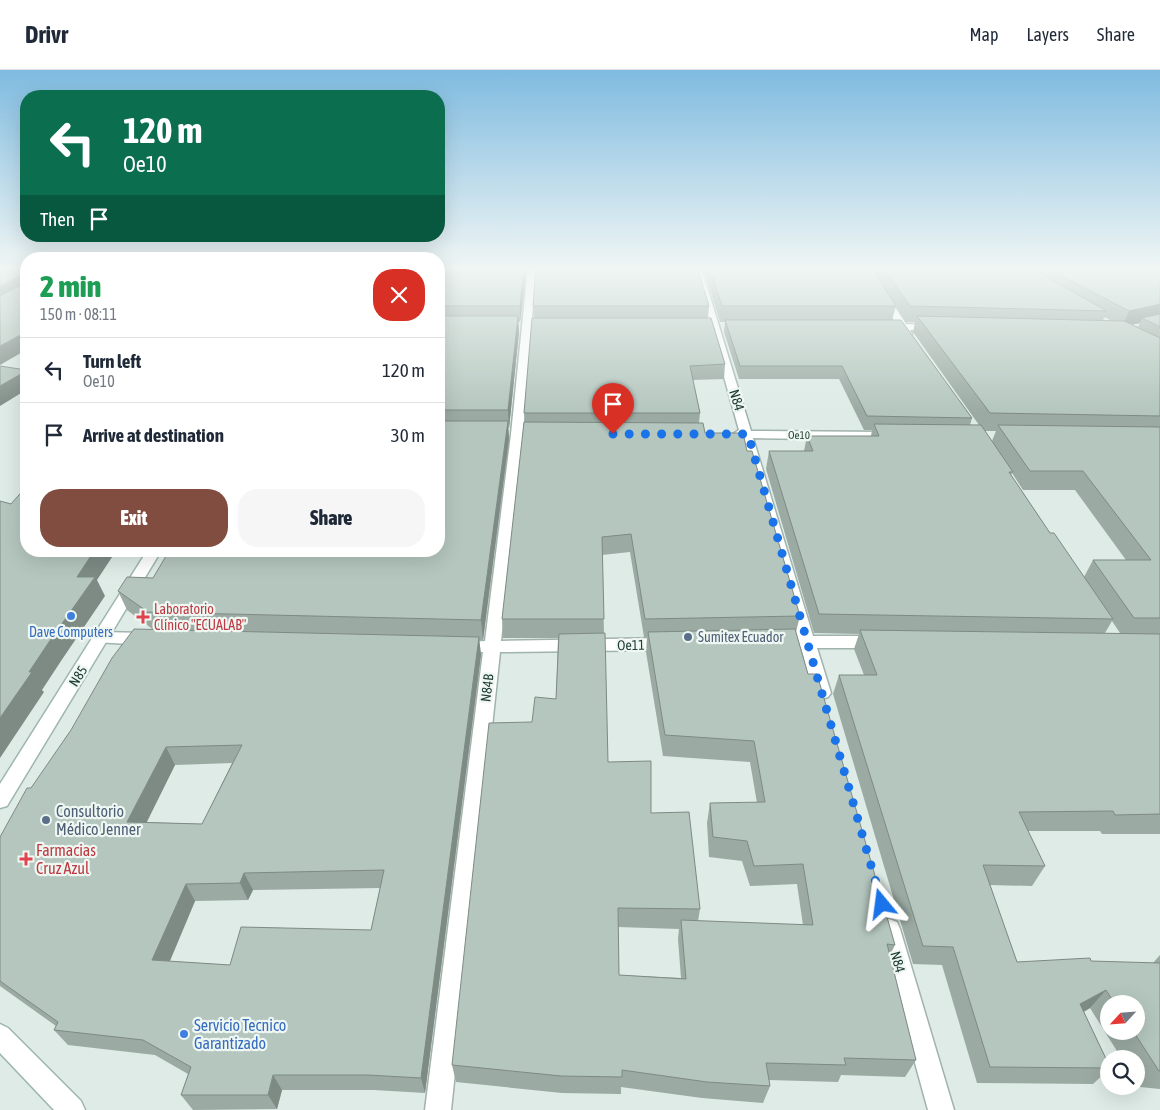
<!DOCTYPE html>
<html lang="en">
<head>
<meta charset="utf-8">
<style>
  body { margin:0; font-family:"Asap Condensed",sans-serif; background:#f6f6f7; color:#1f2937; height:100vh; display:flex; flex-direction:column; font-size:19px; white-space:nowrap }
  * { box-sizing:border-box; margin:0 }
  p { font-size:16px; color:#747a83 }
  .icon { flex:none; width:28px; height:28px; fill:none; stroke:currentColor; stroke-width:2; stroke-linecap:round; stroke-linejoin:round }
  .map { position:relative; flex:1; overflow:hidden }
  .sheet { position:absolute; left:20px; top:182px; width:425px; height:305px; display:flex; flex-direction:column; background:#fff; border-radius:20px; box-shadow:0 5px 20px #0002 }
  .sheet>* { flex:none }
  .top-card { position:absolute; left:20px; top:20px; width:425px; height:152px; border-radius:20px; box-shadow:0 5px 20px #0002; background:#0b6e4f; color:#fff; overflow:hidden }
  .needle { width:32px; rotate:244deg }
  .fabs { position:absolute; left:1100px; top:925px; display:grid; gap:10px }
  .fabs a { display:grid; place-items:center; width:45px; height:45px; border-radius:50%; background:#fff; box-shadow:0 5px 20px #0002; font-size:25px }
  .pin { position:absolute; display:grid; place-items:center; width:42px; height:42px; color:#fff; margin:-51px -21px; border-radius:50% 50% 50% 0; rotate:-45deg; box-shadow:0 0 5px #0007 }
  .pin .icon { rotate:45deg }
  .me { position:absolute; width:55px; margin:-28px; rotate:344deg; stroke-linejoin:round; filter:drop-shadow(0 0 4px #0008) }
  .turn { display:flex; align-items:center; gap:18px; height:105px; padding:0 20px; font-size:22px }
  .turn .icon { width:65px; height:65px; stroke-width:2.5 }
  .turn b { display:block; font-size:35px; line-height:42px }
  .then { display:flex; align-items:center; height:48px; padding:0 20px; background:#0003; gap:10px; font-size:19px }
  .round { display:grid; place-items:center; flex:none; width:52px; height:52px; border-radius:20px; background:#f6f6f7 }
  .head { display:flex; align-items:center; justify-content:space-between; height:85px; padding:0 20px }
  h1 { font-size:30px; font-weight:800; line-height:38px; color:#1e9e55 }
  .cta { display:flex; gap:10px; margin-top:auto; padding:10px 20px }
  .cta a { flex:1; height:58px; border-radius:20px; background:#824d41; color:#fff; font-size:20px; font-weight:800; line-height:58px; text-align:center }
  .cta a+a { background:#f6f6f7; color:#1f2937 }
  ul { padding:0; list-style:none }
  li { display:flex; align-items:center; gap:15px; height:65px; padding:0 20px; border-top:1px solid #e0e1e3 }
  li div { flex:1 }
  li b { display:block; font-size:19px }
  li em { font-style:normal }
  header { display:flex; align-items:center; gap:30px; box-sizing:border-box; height:70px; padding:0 25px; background:#fff; border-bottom:1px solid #e0e1e3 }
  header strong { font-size:24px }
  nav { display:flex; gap:28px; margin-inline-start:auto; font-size:18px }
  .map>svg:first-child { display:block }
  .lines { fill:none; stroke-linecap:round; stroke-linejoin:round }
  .minor-casing { stroke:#a1b3ad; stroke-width:3 }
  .secondary-casing { stroke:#9db7ae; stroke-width:3 }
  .minor { fill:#fff; fill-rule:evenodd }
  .secondary { fill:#fff; fill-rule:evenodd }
  .wall { fill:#9baaa3; fill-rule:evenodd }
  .shaded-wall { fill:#7e8b85 }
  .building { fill:#b4c6be; stroke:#7e8b85; fill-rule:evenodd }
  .route { stroke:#1a73e8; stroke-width:9; stroke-dasharray:0 16.2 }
  .shop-dot { fill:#3f7fe0; stroke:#eff7f3; stroke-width:2 }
  .health-dot { fill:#e0444e; stroke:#eff7f3; stroke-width:2 }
  .service-dot { fill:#5c6f8a; stroke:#eff7f3; stroke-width:2 }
  .labels { text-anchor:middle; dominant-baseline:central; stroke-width:4.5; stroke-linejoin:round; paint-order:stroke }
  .far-street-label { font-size:11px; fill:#1f3c34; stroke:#eff7f3 }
  .street-label { font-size:14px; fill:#1f3c34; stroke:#eff7f3 }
  .health-label { font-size:14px; fill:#be3a42; stroke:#eff7f3; text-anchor:start }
  .shop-label { font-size:14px; fill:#366cbe; stroke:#eff7f3 }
  .service-label { font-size:14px; fill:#4e5e75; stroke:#eff7f3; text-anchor:start }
  .near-service-label { font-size:16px; fill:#4e5e75; stroke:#eff7f3; text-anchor:start }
  .near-health-label { font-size:16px; fill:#be3a42; stroke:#eff7f3; text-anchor:start }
  .near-shop-label { font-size:16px; fill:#366cbe; stroke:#eff7f3; text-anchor:start }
</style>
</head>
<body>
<header>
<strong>Drivr</strong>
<nav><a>Map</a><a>Layers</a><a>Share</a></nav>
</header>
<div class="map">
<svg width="1160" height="1040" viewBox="0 0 1160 1040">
  <rect width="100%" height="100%" fill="#deebe6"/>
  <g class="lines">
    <!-- minor casing -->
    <g class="minor-casing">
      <g id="minor">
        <path d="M528,197H536L523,364L501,571L666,568L672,570L674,574L672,578L666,580L500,582L451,1040H425L483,582L453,581L451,577L453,573L485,571L511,364Z"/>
        <path d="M693,197H701L751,361L884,362L890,366L884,370L753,368L813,566H876L882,568L884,572L882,576L876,578H817L831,623L828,627L822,629L816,627L813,623L801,578L773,576L771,572L773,568L797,566L741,368L735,367L733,364L739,360Z"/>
        <path d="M861,197H869L906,254L934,255L937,256V260H910L912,264L907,267L903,266L900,260L884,259V255L896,254Z"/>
        <path d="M101,562L146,563L152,565L154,569L152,573L146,575L95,572L93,568L95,564Z"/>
        <path d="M889,849L897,852L900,859L954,1040H928L878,859L881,852Z"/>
      </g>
    </g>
    <!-- secondary casing -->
    <g class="secondary-casing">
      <g id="secondary">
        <path d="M147,481H161L7,736L0,738V714Z"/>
        <path d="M0,954L8,958L81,1031L85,1040H54L0,983Z"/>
      </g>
    </g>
    <!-- minor -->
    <use href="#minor" class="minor"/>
    <!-- secondary -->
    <use href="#secondary" class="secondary"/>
  </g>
  <!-- wall -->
  <g class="wall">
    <path d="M439,197H527L520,252H518L519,262L509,358H508L509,369L483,570H479L481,585L425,1023L374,1020H282L277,1039L193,1040L181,1025L188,1004L155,985L68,975L54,960L56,956L0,916V767L31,718L152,559L151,558L127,540L118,521L153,508L439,481ZM232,693L202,754L146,752L175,695ZM380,818L371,860L230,895L170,891L195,831L248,830L253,820Z"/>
    <path d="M703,197H1160V764H1102L1100,761H1028L1045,796L1032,816L990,815L1017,892L1091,891L1153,893L1160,885V1019L1140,1017L1136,1011V989H1122L1090,938L1084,942L1109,995V999L1093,1014L977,1013L942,895L913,894L833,624L839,605H864L854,579L859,564L814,563L766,399L769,381H804L807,366H871L872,360H864L839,309H739L724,262L725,252H720ZM892,230L906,252H915L913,262L979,355H970L972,348L892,250L896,236ZM1105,247L1110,250H1103ZM1140,253L1138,257L1132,255L1134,254ZM985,361H996L992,371ZM1012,403L1023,420H1075L1126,490H1093L1084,507L1050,463L1011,405ZM1112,551L1120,563H1105ZM1109,934H1136V961H1109Z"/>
    <path d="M533,236H709L708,248L725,294L724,309L693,310L700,343L699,353L705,363L747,381L800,546L796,562L808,604L895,875L890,885L916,990L905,1007L841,1005L838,1012L769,1010L770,1016L763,1033L702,1028L621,1017V1024L562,1023L456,1012L452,995L532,652L556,629L558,568H503L502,549L525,352L524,343L534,248ZM630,482L644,567H647L646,582L663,686L750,692L757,733H710L707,753L709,787L742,791L750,816L797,814L803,855L698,851L700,839L651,743L608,692L604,563L602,485ZM618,857L679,859L678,869L681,908L619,905Z"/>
  </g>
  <!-- shaded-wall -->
  <g class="shaded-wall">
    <path d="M524,197H527L520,252V236Z"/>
    <path d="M22,205L26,216L0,233V216Z"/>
    <path d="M1160,234V247L1142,248L1140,253L1122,257L1129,241Z"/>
    <path d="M518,246L519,262L509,358L508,340Z"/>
    <path d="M26,262V280L0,295V276Z"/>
    <path d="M26,301V320L0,336V316Z"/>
    <path d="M508,351L509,369L483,570L481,550Z"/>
    <path d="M94,481H116L97,510L105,526L61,591L42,620L44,622L0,688V648L29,602L77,507Z"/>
    <path d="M479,567L481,585L425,1023L421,1008Z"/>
    <path d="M166,677L175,695L138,770L127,752Z"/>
    <path d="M244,803L253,820L248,830L240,813Z"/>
    <path d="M186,814L195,831L163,907L152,890Z"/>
    <path d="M1106,920L1090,938L1065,952L1080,934Z"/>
    <path d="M273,1005L282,1020L277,1039L268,1025Z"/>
  </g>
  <!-- building -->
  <g class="building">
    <path d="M0,197H26V262L0,276V226L21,215L22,205L0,216Z"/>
    <path d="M439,197H524L520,236H439Z"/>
    <path d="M536,197H697L709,236H533Z"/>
    <path d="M709,197H871L896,236H722Z"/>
    <path d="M883,197H1028L1107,241L910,236Z"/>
    <path d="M1045,197H1160V234L1129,241Z"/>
    <path d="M1160,244V257L1142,248Z"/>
    <path d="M439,246H518L508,340H439Z"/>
    <path d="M917,246L1124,251L1160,268V346L990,343Z"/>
    <path d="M532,248H711L725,294L690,296L700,343H524Z"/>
    <path d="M725,250H901L972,348L867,346L842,296H740Z"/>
    <path d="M0,296L26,300V301L0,316Z"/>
    <path d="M439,351H508L481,550L144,542L145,540L118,521L127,507L153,508L169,481H439Z"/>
    <path d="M524,352L703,353L705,363H743L747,381H752L800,546L645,549L631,464L602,467L604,549H502Z"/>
    <path d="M874,354L981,355L1013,402H1009L1050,463H1054L1113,549L819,544L769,381H813L807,366H879Z"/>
    <path d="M998,355L1160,357V548H1134L1093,490H1151L1083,401H1030Z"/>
    <path d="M26,417V481H94L77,507H95L49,572L29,602H32L0,648V431L11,434Z"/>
    <path d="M134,559L479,567L421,1008L368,1005H273L268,1025H181L191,997L143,970L54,960L58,952L0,911V767L27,718H31L71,660L112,588ZM242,675L202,754L127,752L166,677ZM384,800L371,860L241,857L230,895L152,890L186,814L240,813L244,803Z"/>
    <path d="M795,559L808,604H817L895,875L887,874L916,990L844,988L846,995L766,993L770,1016L707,1012L622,1000V1007L561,1006L452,995L489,653L532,652L535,627L556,629L559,564L605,563L608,692L651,691V743L689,742L700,839L618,838L619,905L686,909L681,850L813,855L803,794L754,796L747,771L713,767L710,733L765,732L754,671L665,665L648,562Z"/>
    <path d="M860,560L1160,564V744L1115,745L1113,741L1019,742L1045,796L983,795L1017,892L1090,888L1091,891L1160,893V1001H1159L1133,961H1136V934H1115L1106,920L1080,934L1109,995V998L990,997L953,877L923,876L839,605H877Z"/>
  </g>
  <!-- sky -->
  <linearGradient id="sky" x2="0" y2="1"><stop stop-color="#7fbbe0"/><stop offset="0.58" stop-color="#f0f6f4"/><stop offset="1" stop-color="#f0f6f4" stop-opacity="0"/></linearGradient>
  <rect width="1160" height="342" fill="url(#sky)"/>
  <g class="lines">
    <!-- route -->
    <path class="route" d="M613,364H748L882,834"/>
  </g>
  <!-- markers -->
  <g class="shop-dot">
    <circle cx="71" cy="546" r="5"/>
    <circle cx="184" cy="964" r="5"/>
  </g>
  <g class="health-dot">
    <path d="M140.5 539.5h5v5h5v5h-5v5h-5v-5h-5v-5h5z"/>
    <path d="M23.5 781.5h5v5h5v5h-5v5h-5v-5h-5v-5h5z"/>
  </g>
  <g class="service-dot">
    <circle cx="688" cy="567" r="5"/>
    <circle cx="46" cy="750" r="5"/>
  </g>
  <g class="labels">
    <!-- far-street labels -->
    <g class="far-street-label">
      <text transform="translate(799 365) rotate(1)">Oe10</text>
    </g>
    <!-- street labels -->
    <g class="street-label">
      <text transform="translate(737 330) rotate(73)">N84</text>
      <text transform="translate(631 575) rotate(-1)">Oe11</text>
      <text transform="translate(78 606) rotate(-58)">N85</text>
      <text transform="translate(487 618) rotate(-83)">N84B</text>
      <text transform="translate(898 892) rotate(74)">N84</text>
    </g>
    <!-- health labels -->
    <g class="health-label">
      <text x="154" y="539">Laboratorio<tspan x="154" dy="16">Clínico "ECUALAB"</tspan></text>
    </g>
    <!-- shop labels -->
    <g class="shop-label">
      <text x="71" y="562">Dave Computers</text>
    </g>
    <!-- service labels -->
    <g class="service-label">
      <text x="698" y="567">Sumitex Ecuador</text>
    </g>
    <!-- near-service labels -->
    <g class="near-service-label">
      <text x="56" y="741">Consultorio<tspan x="56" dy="18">Médico Jenner</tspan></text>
    </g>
    <!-- near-health labels -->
    <g class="near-health-label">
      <text x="36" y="780">Farmacias<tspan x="36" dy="18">Cruz Azul</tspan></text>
    </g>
    <!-- near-shop labels -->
    <g class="near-shop-label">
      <text x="194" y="955">Servicio Tecnico<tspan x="194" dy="18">Garantizado</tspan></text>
    </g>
  </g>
</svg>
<div class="fabs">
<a><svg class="needle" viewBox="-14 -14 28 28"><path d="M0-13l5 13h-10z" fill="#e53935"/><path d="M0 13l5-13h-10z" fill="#747a83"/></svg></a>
<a><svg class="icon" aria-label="search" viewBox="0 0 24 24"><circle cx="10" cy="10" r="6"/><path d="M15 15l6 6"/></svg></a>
</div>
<div class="pin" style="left:613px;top:364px;background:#d93025"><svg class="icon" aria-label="arrive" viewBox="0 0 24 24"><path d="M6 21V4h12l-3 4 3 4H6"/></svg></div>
<svg class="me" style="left:882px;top:834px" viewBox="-20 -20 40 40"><path d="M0-17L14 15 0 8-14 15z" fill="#1a73e8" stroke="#fff" stroke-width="4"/></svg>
<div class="top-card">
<div class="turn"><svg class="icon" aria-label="left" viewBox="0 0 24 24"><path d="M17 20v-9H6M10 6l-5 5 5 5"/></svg><div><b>120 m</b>Oe10</div></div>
<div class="then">Then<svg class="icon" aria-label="arrive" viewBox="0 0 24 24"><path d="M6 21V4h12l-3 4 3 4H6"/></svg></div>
</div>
<section class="sheet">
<div class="head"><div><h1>2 min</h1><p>150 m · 08:11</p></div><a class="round" style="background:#d93025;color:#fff"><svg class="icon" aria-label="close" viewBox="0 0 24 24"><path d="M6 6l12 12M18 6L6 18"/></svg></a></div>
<ul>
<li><svg class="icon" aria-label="left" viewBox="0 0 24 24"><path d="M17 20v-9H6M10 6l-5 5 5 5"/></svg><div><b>Turn left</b><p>Oe10</p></div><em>120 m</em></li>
<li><svg class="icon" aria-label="arrive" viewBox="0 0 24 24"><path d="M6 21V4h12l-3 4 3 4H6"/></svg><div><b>Arrive at destination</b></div><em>30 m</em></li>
</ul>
<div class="cta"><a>Exit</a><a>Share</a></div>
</section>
</div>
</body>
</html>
